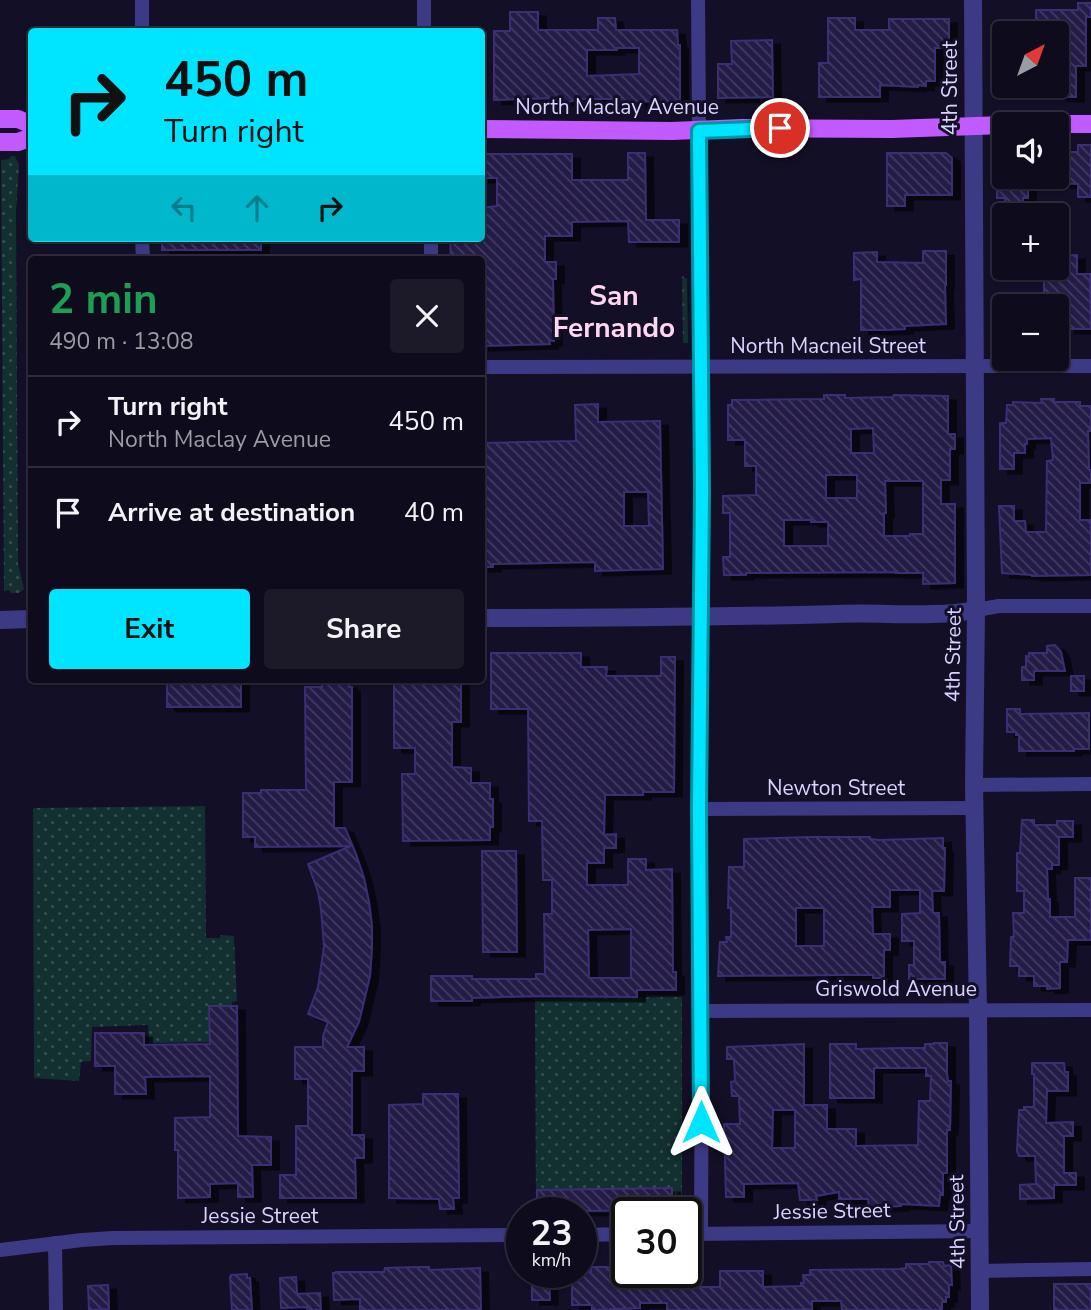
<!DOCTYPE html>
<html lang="en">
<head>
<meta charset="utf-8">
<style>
  body { margin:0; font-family:"Nunito Sans",sans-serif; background:#1c1929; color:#f1f3f6; height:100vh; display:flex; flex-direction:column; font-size:26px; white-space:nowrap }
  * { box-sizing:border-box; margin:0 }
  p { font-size:23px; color:#9b9ba3 }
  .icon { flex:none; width:38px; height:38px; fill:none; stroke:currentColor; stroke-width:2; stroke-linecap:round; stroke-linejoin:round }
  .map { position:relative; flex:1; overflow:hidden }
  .panel { position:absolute; left:28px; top:256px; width:457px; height:427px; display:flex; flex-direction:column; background:#0e0b1c; border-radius:7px; box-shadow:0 2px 5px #0004,0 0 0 2px #2e2b3b }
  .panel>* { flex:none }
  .top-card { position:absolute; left:28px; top:28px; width:457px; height:214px; border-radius:7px; box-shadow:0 2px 5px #0004,0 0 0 2px #2e2b3b; background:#00e5ff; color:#111; overflow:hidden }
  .needle { width:46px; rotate:41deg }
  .tools { position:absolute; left:992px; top:21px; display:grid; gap:14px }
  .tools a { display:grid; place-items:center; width:77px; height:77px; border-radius:7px; background:#0e0b1c; box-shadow:0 2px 5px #0004,0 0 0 2px #2e2b3b; font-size:35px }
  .speed { position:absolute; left:506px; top:1197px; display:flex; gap:14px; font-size:35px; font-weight:700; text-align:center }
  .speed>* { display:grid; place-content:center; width:91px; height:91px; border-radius:50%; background:#0e0b1c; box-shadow:0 2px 5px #0004,0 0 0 2px #2e2b3b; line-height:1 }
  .speed small { font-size:18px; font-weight:400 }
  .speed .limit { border:4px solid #111; border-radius:10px; background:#fff; color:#111 }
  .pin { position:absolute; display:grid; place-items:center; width:60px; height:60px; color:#fff; margin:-30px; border:4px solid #fff; border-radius:50%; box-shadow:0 2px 7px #0007 }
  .me { position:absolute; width:77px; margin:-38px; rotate:0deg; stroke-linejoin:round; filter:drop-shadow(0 0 5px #0008) }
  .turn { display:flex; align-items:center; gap:24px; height:147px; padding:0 21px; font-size:32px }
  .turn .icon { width:91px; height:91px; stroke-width:2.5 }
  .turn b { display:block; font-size:49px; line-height:60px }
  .lanes { display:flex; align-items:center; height:66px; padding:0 21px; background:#0003; justify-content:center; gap:35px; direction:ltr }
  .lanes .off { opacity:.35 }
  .round { display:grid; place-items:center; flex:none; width:74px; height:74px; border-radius:7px; background:#1c1929 }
  .head { display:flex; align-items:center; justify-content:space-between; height:119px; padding:0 21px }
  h1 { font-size:42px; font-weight:700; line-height:52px; color:#1e9e55 }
  .action { display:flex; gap:14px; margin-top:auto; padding:14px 21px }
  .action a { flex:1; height:80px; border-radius:7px; background:#00e5ff; color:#111; font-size:28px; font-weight:700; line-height:80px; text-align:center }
  .action a+a { background:#1c1929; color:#f1f3f6 }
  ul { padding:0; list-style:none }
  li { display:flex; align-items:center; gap:21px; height:91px; padding:0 21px; border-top:2px solid #2e2b3b }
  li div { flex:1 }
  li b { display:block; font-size:26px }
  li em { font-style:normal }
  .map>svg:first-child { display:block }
  .grass { fill:url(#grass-dots) }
  .building { fill:url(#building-back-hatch); stroke:#3b2d73; stroke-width:2; fill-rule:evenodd; filter:url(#shadow) }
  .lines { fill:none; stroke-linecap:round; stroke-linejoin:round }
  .minor { stroke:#3d3a85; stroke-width:14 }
  .tertiary { stroke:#3d3a85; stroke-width:18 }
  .primary { stroke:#c25bff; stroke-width:18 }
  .route-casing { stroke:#0095a6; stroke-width:18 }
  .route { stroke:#00e5ff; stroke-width:12 }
  .labels { text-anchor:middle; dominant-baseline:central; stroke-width:6; stroke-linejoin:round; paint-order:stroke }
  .street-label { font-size:21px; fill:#d9d4ff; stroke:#130f26 }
  .district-label { font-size:28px; font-weight:bold; fill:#ffd6f0; stroke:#130f26 }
</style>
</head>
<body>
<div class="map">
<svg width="1091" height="1310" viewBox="0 0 1091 1310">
  <defs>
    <pattern id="grass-dots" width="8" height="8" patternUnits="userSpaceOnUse" patternTransform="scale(1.75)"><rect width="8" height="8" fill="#12302f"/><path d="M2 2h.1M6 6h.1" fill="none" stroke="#344d4e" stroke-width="1.8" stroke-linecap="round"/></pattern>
    <pattern id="building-back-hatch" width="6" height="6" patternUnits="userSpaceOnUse" patternTransform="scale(1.75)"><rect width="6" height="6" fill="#241b47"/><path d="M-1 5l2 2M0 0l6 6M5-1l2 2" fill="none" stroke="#433b63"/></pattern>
    <filter id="shadow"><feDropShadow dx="8" dy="4.5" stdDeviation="0" flood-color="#0009"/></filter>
  </defs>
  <rect width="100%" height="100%" fill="#130f26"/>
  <!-- grass -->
  <g class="grass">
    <path d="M11,156H15L19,165L16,211L18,564L24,589L19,593H11L9,590L4,591L1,160L9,159Z"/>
    <path d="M682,276L687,279L688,343H683Z"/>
    <path d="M205,806L206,938H220L221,935L234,936L237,1001L232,1002V1006H209L210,1042L149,1043L148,1025L92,1027L91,1061L81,1062L79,1081L34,1078L33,808Z"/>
    <path d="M682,997V1204L675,1213H536L535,999Z"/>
  </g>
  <!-- building -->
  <g class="building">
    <path d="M1078,3H1091V17H1086V66H1076V97H1060V95H1057V33H1036V10H1078Z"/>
    <path d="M510,12H538V30H598V18H615L616,30H677L678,45H680V101L613,102L612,99H582L568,102L554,98L494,100V31H510ZM617,48H639V74L587,76V50H617Z"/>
    <path d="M828,18H855V30H889V19H949V48H935V81H926V86L918,85V87L880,85V97H819V63H828Z"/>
    <path d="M772,40L773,97L718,98V64H732L731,41Z"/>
    <path d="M1078,145H1091V197H1078V184L1057,183V152H1078Z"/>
    <path d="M628,153H645L646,220H679V242H629L628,221L572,222V236H545V262H556V279H553L554,341L549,340L550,344L481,346V259H451L450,238H481V208L497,206V178H481V154H572V180H628Z"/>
    <path d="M887,153H946L952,158V195H905V206H887Z"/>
    <path d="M997,177H1028V198H1023V204H1005V198H997Z"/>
    <rect x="162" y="238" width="99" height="12"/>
    <path d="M923,251H946V285H945L946,324L905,326V329L885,330H861V279L854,280V253L877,252V262L923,263Z"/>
    <path d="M1077,255V274H1090L1091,329H1067V306H1044V268H1057V256Z"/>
    <path d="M824,395H845V398L893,397L894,395L948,396V434H955V449H950V480H941V504H955V583L923,584V573H896V572L746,573V575H724L723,557H730V513H723V496L756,495V466H745V440H728V405H732V400L824,399ZM873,428L874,453H851V429ZM826,475H857V498H826ZM885,481H923V534H910V536H884V513H886ZM784,520H811V522H828V546H784Z"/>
    <path d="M1041,399H1054V402H1080V406H1091V431H1088L1089,470H1091V483H1080V520H1091V575L1032,576V575L1002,573L999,506H1014V521H1025L1026,532H1046L1047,461L1053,460L1051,438L1027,439V444H1025V453H1014V469H1000V423H1006L1007,405H1013V402L1042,403Z"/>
    <path d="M598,404V422L660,421L663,569L595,571V562L493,564V567H481V443L576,441L575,405ZM624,492H648L649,526H624Z"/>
    <path d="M1055,645L1061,652L1065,671H1034V680H1022V667H1026V656L1029,657V653H1047V646Z"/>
    <path d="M491,653H581V667H607L606,676H661V657H675L674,792H643V795H605L604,835L616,834V848H604V863H587V885H628V859H646V870L672,869L673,972H676V990H637V997L534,996L472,998V1001H431V976H472V979H536V974H545L544,914H552V880H543L542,821H529L528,709H491ZM631,929V978H589L588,930Z"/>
    <rect x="1071" y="676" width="13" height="15"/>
    <rect x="167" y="679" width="74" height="28"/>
    <path d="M394,679H461V722H452V767L471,768V783H490V799H493V827H490V840L403,841L402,774H415V748H394Z"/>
    <path d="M322,684H349V687H352V782H334V828H345L356,854L364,878L369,902L372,926V948L370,976L359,1022L347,1047H364V1071H352V1135H364V1158H355L356,1198H280V1175H296V1126H308V1079H295V1047H323V1036L328,1022L308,1014L318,987L324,947L321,909L318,892L308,864L351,846L255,847V837H243V793H261V790H306L305,687H322Z"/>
    <path d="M1007,709H1020V714L1089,713V749H1074V751H1019V735H1016V732H1007Z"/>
    <path d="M1022,820H1034V825H1057V821H1073V837H1059V865H1052V869H1047L1048,899H1050V917H1075V878H1091V940H1068L1067,962H1060V988L1047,989V986H1034V976H1019V966H1010L1011,937H1014L1013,913H1024V891H1017V853H1020Z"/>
    <path d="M810,837H870V839L880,840L943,838V848H945L944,891H932L933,913H939L940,962H945V979H909V965H914V941H902V914L920,913V890H890V907H872L873,934H890V950H884V978H873V975H839L718,976L720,942H727L726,937H731V908H728L729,867H744V839ZM796,908H824V946H796Z"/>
    <path d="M482,851H516L517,952H483Z"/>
    <path d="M209,1006H237L238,1136L271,1137V1165H252L253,1197H238V1183L210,1184V1197L178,1198V1150H175V1118L210,1117V1076L145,1077L146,1094H115V1066H95V1033H144V1045L210,1044Z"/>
    <path d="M934,1043H947V1074L948,1081H951L950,1130H947V1173H943V1195H940L939,1206L901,1204V1206L869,1207L868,1199H839V1192L816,1196L817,1200H800L798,1183L744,1184V1197H726L724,1124H740L739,1096H732L731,1082L735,1081L734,1059H727V1047L804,1044V1105H827V1129H856V1146L918,1145L919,1101H930L931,1076H926V1068H874V1098H830V1044H856V1049L903,1048H925V1044H934ZM773,1110H795V1148H772Z"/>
    <path d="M1032,1063H1064L1065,1072H1068V1091H1047L1046,1123L1073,1122V1136H1064V1173H1076V1185H1054V1198L1020,1199V1185L1036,1184L1035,1156H1019L1017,1151L1019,1110H1024V1107H1033L1034,1105V1074H1032Z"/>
    <path d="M423,1094H458L459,1198H453L454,1209H440L439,1199L389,1198V1105L423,1104Z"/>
    <path d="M672,1188V1210L571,1211L570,1204H551V1211H537V1190Z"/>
    <path d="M929,1262H943L944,1266L951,1265L952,1285H949V1297H946V1302H942V1310H842L841,1301H812V1309L787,1310H667V1303H640V1308L592,1310V1305H572V1272H591V1267H615V1272H688V1287H720V1271H763V1287L801,1286V1283H804L803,1275H810V1270L899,1269L906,1268V1264H929Z"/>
    <path d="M417,1267H429V1270L480,1268L481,1310H360V1299L334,1300L333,1273H336V1272H384L385,1268Z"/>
    <path d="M532,1272H549L550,1300H532Z"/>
    <path d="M247,1274V1278H250L252,1310H232L230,1277H231V1275Z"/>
    <path d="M296,1277L297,1294L320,1293L321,1310H307V1307L281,1308L280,1278Z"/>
    <rect x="1054" y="1284" width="37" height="26"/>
    <path d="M108,1285L109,1309L89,1310L88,1286Z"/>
  </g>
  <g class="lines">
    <!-- minor -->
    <g class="minor">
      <path d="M424,0V32"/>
      <path d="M698,0L702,490L699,809L702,1011L701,1234"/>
      <path d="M142,32V0"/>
      <path d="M142,238L143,259"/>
      <path d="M431,238V259"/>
      <path d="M481,367L1091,366"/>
      <path d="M976,610L999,606H1091"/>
      <path d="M974,785L1091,784"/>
      <path d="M699,809L974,808"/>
      <path d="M702,1011L1091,1010"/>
      <path d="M686,1234L979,1231"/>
      <path d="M581,1235L626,1234"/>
      <path d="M55,1243L56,1310"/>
      <path d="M0,1250L82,1240L113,1238L522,1235"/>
      <path d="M980,1271L1091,1269"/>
    </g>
    <!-- tertiary -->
    <g class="tertiary">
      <path d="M973,0L976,610L974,785L978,1010L980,1310"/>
      <path d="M481,618C600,618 719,617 838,614C883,612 932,618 976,610"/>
      <path d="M0,620L32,619"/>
    </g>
    <!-- primary -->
    <g class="primary">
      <path d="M0,119H18L32,125"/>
      <path d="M1029,124H1091"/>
      <path d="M481,129L672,131L742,128L892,129L1004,125"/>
      <path d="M0,142H18L32,137"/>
    </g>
  </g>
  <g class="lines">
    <!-- route casing -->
    <g class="route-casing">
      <path id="route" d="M701,1122L699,809L702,490L699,131L780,128"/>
    </g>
    <!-- route -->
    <use href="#route" class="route"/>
  </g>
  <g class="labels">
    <!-- street labels -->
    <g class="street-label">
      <text transform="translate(950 88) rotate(-90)">4th Street</text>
      <text x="617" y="107">North Maclay Avenue</text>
      <text x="828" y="346">North Macneil Street</text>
      <text transform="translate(953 655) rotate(-89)">4th Street</text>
      <text x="836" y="788">Newton Street</text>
      <text x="896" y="989">Griswold Avenue</text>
      <text transform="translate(832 1211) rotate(-1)">Jessie Street</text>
      <text x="260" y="1216">Jessie Street</text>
      <text transform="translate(957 1222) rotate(-91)">4th Street</text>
    </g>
    <!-- district labels -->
    <g class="district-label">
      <text x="614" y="296">San<tspan x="614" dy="32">Fernando</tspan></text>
    </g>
  </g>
</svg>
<div class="tools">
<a><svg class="needle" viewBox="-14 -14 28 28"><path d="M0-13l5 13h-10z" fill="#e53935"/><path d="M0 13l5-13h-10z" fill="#9b9ba3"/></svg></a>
<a><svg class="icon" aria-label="sound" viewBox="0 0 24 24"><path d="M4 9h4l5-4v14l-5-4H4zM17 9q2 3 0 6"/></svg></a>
<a>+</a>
<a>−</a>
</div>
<div class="speed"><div>23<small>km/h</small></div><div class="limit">30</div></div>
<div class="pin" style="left:780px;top:128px;background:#d93025"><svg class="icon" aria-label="arrive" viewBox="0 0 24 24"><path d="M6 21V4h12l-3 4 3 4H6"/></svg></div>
<svg class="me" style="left:701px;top:1122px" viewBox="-20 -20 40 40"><path d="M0-17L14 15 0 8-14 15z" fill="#00e5ff" stroke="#fff" stroke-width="4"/></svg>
<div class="top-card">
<div class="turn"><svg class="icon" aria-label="right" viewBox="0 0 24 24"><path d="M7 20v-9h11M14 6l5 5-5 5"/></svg><div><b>450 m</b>Turn right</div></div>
<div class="lanes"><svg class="icon off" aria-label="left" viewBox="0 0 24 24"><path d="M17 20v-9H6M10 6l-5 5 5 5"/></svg><svg class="icon off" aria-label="ahead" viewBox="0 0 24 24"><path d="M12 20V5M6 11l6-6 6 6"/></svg><svg class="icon" aria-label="right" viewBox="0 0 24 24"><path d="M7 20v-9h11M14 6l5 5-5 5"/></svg></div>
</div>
<section class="panel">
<div class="head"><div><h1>2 min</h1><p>490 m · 13:08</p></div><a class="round"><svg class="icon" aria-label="close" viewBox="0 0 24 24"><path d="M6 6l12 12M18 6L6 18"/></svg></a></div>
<ul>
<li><svg class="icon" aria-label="right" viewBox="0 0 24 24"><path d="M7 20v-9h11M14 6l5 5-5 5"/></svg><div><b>Turn right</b><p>North Maclay Avenue</p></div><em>450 m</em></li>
<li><svg class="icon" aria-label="arrive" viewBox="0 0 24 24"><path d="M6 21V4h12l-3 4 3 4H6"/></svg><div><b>Arrive at destination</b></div><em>40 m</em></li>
</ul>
<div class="action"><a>Exit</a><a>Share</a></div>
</section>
</div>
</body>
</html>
